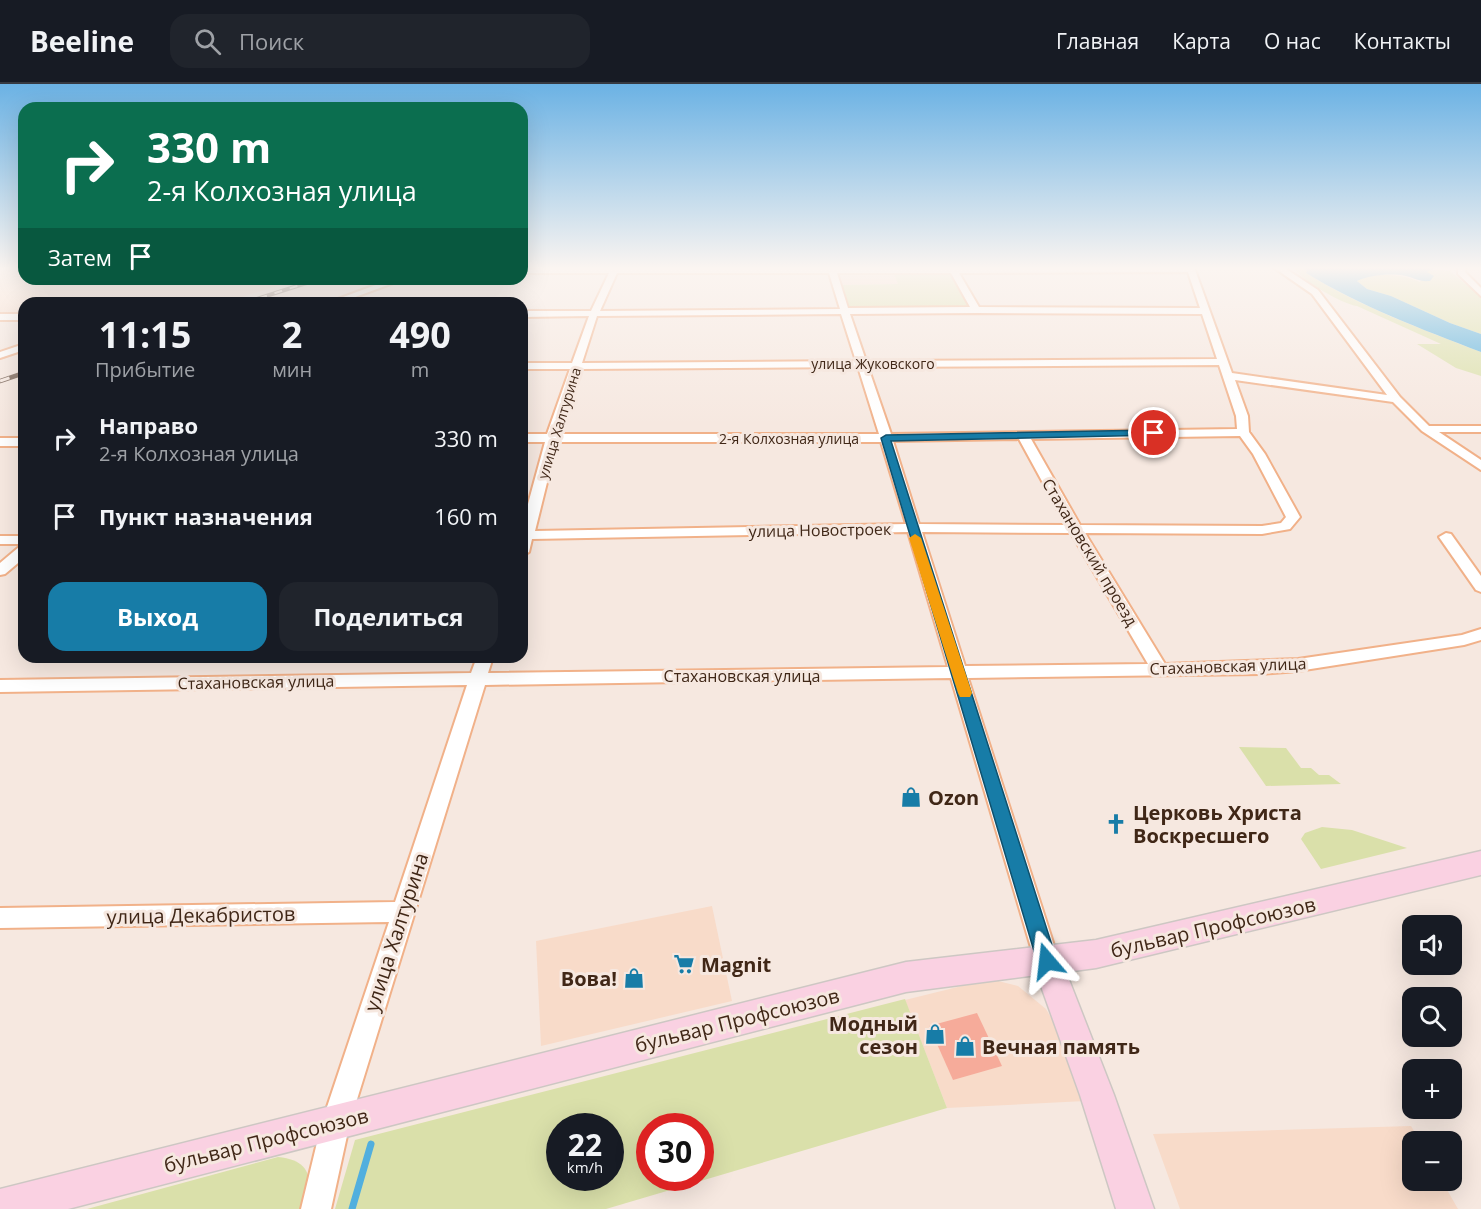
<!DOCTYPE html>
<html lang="ru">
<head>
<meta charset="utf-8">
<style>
  body { margin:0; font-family:"Open Sans",sans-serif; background:#20242c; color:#f1f3f6; height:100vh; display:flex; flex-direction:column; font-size:22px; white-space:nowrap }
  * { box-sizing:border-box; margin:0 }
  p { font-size:20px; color:#9ea1a6 }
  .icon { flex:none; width:33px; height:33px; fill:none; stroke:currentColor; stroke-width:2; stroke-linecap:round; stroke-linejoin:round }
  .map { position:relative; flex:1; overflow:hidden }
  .panel { position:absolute; left:18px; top:213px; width:510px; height:366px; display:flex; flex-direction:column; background:#171b24; border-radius:18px; box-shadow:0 6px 24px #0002 }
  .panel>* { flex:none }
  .banner { position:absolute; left:18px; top:18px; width:510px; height:183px; border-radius:18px; box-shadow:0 6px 24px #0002; background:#0b6e4f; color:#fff; overflow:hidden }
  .buttons { position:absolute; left:1402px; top:831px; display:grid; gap:12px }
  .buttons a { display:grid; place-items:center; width:60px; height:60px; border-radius:12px; background:#171b24; box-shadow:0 6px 24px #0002; font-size:30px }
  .speed { position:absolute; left:546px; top:1029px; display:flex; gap:12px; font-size:30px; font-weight:700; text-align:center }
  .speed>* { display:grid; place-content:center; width:78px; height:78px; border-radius:50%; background:#171b24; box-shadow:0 6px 24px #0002; line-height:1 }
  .speed small { font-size:15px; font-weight:400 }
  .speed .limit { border:9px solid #d22; background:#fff; color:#111 }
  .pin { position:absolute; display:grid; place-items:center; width:51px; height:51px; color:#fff; margin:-26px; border:3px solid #fff; border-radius:50%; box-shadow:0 2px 6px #0007 }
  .me { position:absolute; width:66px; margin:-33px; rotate:343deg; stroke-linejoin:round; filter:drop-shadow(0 0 4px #0008) }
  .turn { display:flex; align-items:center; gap:21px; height:126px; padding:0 30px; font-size:27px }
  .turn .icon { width:78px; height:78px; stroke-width:2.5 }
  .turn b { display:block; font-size:42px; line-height:51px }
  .then { display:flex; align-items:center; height:57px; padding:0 30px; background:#0003; gap:12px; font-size:22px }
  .eta { display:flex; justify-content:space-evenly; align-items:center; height:102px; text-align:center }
  .eta b { font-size:36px; font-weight:700; line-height:42px }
  .button { display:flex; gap:12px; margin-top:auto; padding:12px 30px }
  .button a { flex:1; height:69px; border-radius:18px; background:#177ca7; color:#fff; font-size:24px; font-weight:700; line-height:69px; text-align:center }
  .button a+a { background:#20242c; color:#f1f3f6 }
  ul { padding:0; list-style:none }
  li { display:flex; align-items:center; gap:18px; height:78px; padding:0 30px }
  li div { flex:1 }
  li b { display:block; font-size:22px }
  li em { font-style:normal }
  header { display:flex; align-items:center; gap:36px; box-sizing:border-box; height:84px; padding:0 30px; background:#171b24; border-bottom:2px solid #363941 }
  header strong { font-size:28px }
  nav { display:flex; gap:33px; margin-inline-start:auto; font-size:21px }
  .search { width:420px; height:54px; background:#20242c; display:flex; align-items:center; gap:15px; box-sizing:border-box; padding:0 21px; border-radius:18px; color:#9ea1a6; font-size:22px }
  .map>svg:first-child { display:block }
  .built { fill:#f8dbc9 }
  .green { fill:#dae0aa; fill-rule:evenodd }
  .water { fill:#51afde }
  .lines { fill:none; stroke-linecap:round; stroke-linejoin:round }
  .stream { stroke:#51afde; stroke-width:7 }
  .building { fill:#f6ab9a }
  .minor-casing { stroke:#f1b189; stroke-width:4 }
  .major-casing { stroke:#cdc7c3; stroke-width:3 }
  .minor { fill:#fff; fill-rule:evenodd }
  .major { fill:#fad1e2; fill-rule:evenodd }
  .rail-far1-casing { stroke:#6b5547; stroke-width:4 }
  .rail-casing { stroke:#6b5547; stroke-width:4.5 }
  .rail-far1 { stroke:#f6e8e0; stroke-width:2; stroke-dasharray:8; stroke-linecap:butt }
  .rail { stroke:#f6e8e0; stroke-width:3; stroke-dasharray:10; stroke-linecap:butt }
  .route { fill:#177ca7; stroke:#0f516d; stroke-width:1.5 }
  .slow { fill:#f59e0b }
  .labels { text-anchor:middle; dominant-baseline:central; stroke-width:6; stroke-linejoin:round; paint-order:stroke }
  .far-street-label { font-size:14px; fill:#402717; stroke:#f6e8e0 }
  .street-label { font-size:16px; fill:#402717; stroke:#f6e8e0 }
  .near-poi-label { font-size:20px; font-weight:bold; fill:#402717; stroke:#f6e8e0; text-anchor:start }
  .near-street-label { font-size:20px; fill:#402717; stroke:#f6e8e0 }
</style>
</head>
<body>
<header>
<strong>Beeline</strong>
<div class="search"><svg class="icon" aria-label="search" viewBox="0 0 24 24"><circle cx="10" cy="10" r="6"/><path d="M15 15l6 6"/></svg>Поиск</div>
<nav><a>Главная</a><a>Карта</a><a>О нас</a><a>Контакты</a></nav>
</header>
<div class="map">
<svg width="1481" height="1125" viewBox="0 0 1481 1125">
  <rect width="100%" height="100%" fill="#f6e8e0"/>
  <!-- built -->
  <g class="built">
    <path d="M24,186V195H299L223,219H24V231H0V187Z"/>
    <path d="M837,190H894L899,200L840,201Z"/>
    <path d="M712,822L732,917L541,962L536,857Z"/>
    <path d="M990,895L1018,902L1046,925L1061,951L1085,1017L947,1024L905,916Z"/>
    <path d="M1411,1042L1420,1057L1413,1058V1096L1442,1097L1458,1125H1180L1153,1050Z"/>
  </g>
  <!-- green -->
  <g class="green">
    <path d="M1293,183H1303L1307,187L1306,189C1361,223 1421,245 1481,268V292L1456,284L1417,260H1441L1357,222C1342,220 1301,196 1293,183Z"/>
    <path d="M1437,185L1450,187L1481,213V250L1450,239L1391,212L1367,205L1357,197C1375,188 1401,190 1420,198L1425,188Z"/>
    <path d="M949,189L972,225L849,226L840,201L898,200L894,190Z"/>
    <path d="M1239,663L1286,664L1301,684H1311L1319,691H1329L1341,700L1266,702Z"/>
    <path d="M1322,743L1352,746L1407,764L1321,785L1301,755L1305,749Z"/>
    <path d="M905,915L947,1024L606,1125H335L355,1056ZM610,1042V1094H560V1042ZM650,1042H700V1094H650Z"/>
    <path d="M278,1073C314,1077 311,1096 306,1125H87Z"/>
  </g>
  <!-- water -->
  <path class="water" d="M1303,183H1438L1427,188L1434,192L1430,197C1419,198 1415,194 1406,192C1392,189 1369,191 1357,197L1367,205L1391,212L1450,239L1481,250V268C1421,245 1360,222 1306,189L1307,187Z"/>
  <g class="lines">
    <!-- stream -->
    <path class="stream" d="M352,1125L371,1060"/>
  </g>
  <!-- building -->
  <path class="building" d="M977,929L1002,982L953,996L929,942Z"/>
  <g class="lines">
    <!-- minor casing -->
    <g class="minor-casing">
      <g id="minor">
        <path d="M616,183H1194L1232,289L1387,311L1312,210L1273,183H1283L1318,206L1400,313L1429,342H1481V348H1439L1481,376V386L1422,347L1393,318L1235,296L1248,332L1249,348L1265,370L1300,433L1290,445L1262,450L1085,449L1165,580L1298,575L1462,551L1481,545V556L1464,561L1298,587L1261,590L968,594L1059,877L1055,885L1047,888L1039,885L1035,877L951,594L485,601L350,1038L331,1125H301L322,1038L389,838L0,844V824L395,818L467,601L0,608V596L471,589L477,573H493L488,589L948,583L908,448L532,455L529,468L522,472V442L545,358H522V350H547L570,285H522V279H572L589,232L522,233V227H591L609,189H522V185ZM1188,188L1200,224L979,223L959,189ZM617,189H829L840,225L600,227ZM837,189H951L970,223L848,224ZM976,229L1202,230L1217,275L866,277L850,230ZM841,230L856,277L582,279L597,232ZM1219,281L1236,332L1237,345L891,350L868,283ZM858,283L879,350H559L580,285ZM1240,352L1253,370L1286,433L1281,439L1262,442L1080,441L1031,355ZM1019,355L1066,441L919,440L893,357ZM557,358H881L906,440L535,447ZM922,448L1071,449L1148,580L965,582Z"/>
        <path d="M1458,183H1466L1465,188L1481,204V212L1458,190Z"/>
        <path d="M392,195H404L339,219H327Z"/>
        <rect x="0" y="230" width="24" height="6"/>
        <path d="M24,260V266L0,274V268Z"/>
        <rect x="0" y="354" width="24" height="8"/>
        <path d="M1446,449L1451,450L1481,492V508L1476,506L1439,453Z"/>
        <rect x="0" y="452" width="24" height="8"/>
        <path d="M24,462V474L5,490L0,491V479L19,463Z"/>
      </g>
    </g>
    <!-- major casing -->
    <g class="major-casing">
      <path id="major" d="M1481,767V791L1096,884L1066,888L1114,1011L1154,1125H1116L1080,1011L1037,891L906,908L68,1125H0V1105L906,878L1096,856Z"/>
    </g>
    <!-- minor -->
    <use href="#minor" class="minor"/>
    <!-- major -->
    <use href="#major" class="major"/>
    <!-- rail-far1 casing -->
    <g class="rail-far1-casing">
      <path id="rail-far1" d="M244,219L319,195"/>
    </g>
    <!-- rail casing -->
    <g class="rail-casing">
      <path id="rail" d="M0,297L24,289"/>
    </g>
    <!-- rail-far1 -->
    <use href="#rail-far1" class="rail-far1"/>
    <!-- rail -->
    <use href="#rail" class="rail"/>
  </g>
  <!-- sky -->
  <linearGradient id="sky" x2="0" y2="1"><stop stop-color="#6bb2e4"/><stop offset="0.54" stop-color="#fbf5f1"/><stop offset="1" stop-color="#fbf5f1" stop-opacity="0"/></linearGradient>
  <rect width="1481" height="341" fill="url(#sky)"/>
  <!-- route -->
  <path class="route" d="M1154,346L1158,347V351L891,357L1057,877L1054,883L1047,886L1040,883L1037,877L881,354L886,351Z"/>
  <!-- slow -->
  <path class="slow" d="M915,450L921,454L972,609L970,613H960L958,609L909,454Z"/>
  <!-- icons -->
  <defs>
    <g id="shop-bare" transform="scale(1.62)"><path d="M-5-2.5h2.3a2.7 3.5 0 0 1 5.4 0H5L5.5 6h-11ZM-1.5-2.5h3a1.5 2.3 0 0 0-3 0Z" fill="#177ca7" stroke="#f6e8e0" stroke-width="2.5" paint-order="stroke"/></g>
    <g id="church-bare" transform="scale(1.62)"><path d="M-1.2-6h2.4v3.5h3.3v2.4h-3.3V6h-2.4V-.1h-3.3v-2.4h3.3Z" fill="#177ca7" stroke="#f6e8e0" stroke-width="2.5" paint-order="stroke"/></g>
    <g id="supermarket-bare" transform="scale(1.62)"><path d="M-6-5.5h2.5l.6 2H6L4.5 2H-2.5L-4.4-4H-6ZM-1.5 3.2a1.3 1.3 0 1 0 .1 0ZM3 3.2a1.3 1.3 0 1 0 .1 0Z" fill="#177ca7" stroke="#f6e8e0" stroke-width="2.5" paint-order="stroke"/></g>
  </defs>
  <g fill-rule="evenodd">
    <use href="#shop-bare" x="911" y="713"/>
    <use href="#church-bare" x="1116" y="740"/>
    <use href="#supermarket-bare" x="684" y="880"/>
    <use href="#shop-bare" x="634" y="894"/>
    <use href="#shop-bare" x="935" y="950"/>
    <use href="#shop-bare" x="965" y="962"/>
  </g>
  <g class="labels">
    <!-- far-street labels -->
    <g class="far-street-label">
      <text x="873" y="279">улица Жуковского</text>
      <text transform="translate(559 339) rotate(-73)">улица Халтурина</text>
      <text x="789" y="354">2-я Колхозная улица</text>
    </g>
    <!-- street labels -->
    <g class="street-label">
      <text transform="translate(820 446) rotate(-1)">улица Новостроек</text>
      <text transform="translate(1090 468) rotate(59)">Стахановский проезд</text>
      <text transform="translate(1228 582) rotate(-2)">Стахановская улица</text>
      <text x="742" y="592">Стахановская улица</text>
      <text transform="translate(256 598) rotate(-1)">Стахановская улица</text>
    </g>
    <!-- near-poi labels -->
    <g class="near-poi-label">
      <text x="928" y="713">Ozon</text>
      <text x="1133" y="728">Церковь Христа<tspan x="1133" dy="23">Воскресшего</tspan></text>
      <text x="701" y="880">Magnit</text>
      <text x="617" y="894" text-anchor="end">Вова!</text>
      <text x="918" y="939" text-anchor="end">Модный<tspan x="918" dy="23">сезон</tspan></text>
      <text x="982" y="962">Вечная память</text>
    </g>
    <!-- near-street labels -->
    <g class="near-street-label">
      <text transform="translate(201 831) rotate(-1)">улица Декабристов</text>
      <text transform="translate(1213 843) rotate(-13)">бульвар Профсоюзов</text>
      <text transform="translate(396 848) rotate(-72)">улица Халтурина</text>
      <text transform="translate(737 936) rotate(-14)">бульвар Профсоюзов</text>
      <text transform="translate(266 1056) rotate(-14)">бульвар Профсоюзов</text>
    </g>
  </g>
</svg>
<div class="buttons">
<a><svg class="icon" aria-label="sound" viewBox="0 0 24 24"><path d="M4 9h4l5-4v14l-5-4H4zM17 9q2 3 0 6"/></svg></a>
<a><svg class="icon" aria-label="search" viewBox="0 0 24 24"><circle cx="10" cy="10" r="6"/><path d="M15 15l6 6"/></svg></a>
<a>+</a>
<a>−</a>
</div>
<div class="speed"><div>22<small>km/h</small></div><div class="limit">30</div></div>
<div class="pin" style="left:1154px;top:349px;background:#d93025"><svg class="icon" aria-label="arrive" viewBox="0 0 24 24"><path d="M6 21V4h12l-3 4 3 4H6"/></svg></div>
<svg class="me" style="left:1047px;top:877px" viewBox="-20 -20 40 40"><path d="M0-17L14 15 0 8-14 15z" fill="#177ca7" stroke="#fff" stroke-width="4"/></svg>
<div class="banner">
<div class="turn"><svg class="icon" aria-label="right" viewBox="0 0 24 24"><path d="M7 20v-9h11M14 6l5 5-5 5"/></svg><div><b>330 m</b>2-я Колхозная улица</div></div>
<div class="then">Затем<svg class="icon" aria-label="arrive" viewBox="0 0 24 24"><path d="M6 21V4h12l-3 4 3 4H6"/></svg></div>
</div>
<section class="panel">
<div class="eta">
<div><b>11:15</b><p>Прибытие</p></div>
<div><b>2</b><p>мин</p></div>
<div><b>490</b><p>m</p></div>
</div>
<ul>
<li><svg class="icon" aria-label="right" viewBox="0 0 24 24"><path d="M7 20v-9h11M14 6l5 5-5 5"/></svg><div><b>Направо</b><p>2-я Колхозная улица</p></div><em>330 m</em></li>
<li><svg class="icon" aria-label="arrive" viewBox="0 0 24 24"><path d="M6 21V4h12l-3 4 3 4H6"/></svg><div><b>Пункт назначения</b></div><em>160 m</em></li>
</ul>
<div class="button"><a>Выход</a><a>Поделиться</a></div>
</section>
</div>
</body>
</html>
